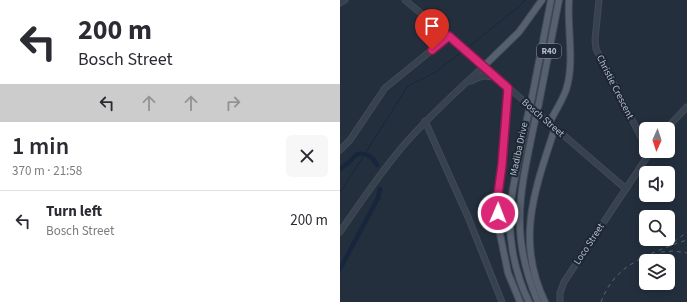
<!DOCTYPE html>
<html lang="en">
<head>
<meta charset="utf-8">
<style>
  body { margin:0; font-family:"Source Sans 3",sans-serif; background:#f7f7f7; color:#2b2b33; height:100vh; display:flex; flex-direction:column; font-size:15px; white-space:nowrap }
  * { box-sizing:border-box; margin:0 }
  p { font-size:13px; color:#7c7c81 }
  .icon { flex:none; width:22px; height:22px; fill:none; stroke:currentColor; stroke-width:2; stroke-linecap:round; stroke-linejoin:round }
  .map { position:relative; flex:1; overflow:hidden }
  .panel { display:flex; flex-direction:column; background:#fff; width:340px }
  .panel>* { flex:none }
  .guide { background:#fff; color:#2b2b33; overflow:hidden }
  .needle { width:26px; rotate:183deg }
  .tools { position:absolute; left:299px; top:122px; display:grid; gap:8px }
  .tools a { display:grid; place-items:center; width:36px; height:36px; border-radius:6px; background:#fff; box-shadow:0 2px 10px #0003; font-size:20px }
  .pin { position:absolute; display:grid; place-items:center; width:34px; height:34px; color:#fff; margin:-41px -17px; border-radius:50% 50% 50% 0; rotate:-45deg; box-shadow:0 0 4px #0007 }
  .pin .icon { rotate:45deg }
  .me { position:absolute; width:44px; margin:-22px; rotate:1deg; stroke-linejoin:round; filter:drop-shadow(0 0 3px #0008) }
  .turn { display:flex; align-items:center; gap:14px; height:84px; padding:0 12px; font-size:18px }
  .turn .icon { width:52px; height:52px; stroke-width:2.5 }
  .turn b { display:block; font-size:28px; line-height:34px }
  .lanes { display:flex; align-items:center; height:38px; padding:0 12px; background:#0003; justify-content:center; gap:20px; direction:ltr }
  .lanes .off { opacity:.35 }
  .round { display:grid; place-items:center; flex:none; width:42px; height:42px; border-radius:6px; background:#f7f7f7 }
  .headline { display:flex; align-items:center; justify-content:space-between; height:68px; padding:0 12px }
  h1 { font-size:24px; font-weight:600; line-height:30px }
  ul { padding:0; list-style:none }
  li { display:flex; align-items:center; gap:12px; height:60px; padding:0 12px; border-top:1px solid #e1e1e2 }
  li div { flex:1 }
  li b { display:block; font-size:15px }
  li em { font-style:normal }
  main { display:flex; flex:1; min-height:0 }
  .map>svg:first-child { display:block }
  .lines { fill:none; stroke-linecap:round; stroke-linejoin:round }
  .stream { stroke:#17263c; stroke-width:1 }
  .canal { stroke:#17263c; stroke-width:4.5 }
  .minor-casing { stroke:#414a57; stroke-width:7 }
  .major-casing { stroke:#414a57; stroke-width:8 }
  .minor { stroke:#38414e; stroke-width:5 }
  .major { stroke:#56606e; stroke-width:6 }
  .rail { stroke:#5a6575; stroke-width:1; stroke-dasharray:4 4; stroke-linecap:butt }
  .major-bridge-casing { stroke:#414a57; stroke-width:8; stroke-linecap:butt }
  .major-bridge { stroke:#56606e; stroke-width:6 }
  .route-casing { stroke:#8e194d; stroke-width:10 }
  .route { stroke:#db2777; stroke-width:7 }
  .labels { text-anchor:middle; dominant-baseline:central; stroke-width:4; stroke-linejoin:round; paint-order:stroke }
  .shield { fill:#1d2633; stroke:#878f9c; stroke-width:1 }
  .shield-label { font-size:9px; font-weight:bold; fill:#b4bcc9 }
  .street-label { font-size:10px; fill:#b4bcc9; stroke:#1d2633 }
</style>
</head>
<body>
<main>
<section class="panel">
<div class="guide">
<div class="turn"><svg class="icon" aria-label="left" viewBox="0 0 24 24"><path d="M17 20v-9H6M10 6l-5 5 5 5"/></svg><div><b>200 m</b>Bosch Street</div></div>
<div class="lanes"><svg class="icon" aria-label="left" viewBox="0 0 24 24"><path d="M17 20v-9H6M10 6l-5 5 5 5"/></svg><svg class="icon off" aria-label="ahead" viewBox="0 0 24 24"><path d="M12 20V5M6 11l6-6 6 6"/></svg><svg class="icon off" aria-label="ahead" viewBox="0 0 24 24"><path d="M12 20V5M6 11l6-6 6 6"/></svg><svg class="icon off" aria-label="right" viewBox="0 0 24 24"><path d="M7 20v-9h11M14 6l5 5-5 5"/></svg></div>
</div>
<div class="headline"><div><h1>1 min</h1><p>370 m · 21:58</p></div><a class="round"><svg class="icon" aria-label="close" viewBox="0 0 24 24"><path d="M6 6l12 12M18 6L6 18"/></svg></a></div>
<ul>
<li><svg class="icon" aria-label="left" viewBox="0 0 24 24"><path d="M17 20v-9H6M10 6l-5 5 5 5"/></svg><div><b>Turn left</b><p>Bosch Street</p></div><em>200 m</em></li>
</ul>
</section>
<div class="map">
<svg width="347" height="302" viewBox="0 0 347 302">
  <rect width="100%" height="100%" fill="#242f3e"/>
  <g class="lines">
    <!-- stream -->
    <g class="stream">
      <path d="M126,49L182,4L185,0"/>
      <path d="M0,193L68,86L96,72L123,51"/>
    </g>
    <!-- canal -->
    <g class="canal">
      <path d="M0,169L8,163L17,154C27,153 32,156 37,165"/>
      <path d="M0,269L38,198L40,189"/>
    </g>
    <!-- minor casing -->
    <g class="minor-casing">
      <g id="minor">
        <path d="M65,0L119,45L286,189"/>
        <path d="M259,0L255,40L256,49L306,147"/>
        <path d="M0,3L5,0"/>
        <path d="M131,81L142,76L155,77"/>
        <path d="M85,121L128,217L162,302"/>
        <path d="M326,129L347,107"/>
        <path d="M0,150L10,140L45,88L109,36"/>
        <path d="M0,232C20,203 40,173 63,146C88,117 116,92 144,66"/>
        <path d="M220,302V293L224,282L311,151"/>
      </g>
    </g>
    <!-- major casing -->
    <g class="major-casing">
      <g id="major">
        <path d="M144,66L179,32L202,0"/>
        <path d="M168,88L162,165L158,194L159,229L168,273L180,302"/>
        <path d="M192,97L211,0"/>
        <path d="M199,103L219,0"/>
        <path d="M187,119C182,146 175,173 171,201C167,234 174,272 189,302"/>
        <path d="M209,123C215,112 222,101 226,90C235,63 227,29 229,0"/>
        <path d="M194,125C180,193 169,235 198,302"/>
        <path d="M205,302C175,240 195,189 215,128"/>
      </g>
    </g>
    <!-- minor -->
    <use href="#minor" class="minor"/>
    <!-- major -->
    <use href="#major" class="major"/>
    <!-- rail -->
    <g class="rail">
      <path d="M334,242L347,232"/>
      <path d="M321,252L334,251L347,253"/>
      <path d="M261,302C272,273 290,263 317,251C327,247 337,243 347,240"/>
    </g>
    <!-- major-bridge casing -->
    <g class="major-bridge-casing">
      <g id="major-bridge">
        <path d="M187,119L192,97"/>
        <path d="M194,125L199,103"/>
      </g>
    </g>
    <!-- major-bridge -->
    <use href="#major-bridge" class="major-bridge"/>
  </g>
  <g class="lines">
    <!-- route casing -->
    <g class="route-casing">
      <path id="route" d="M92,50L109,36L168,88L162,165L158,194V213"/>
    </g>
    <!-- route -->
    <use href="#route" class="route"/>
  </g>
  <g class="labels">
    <!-- shield labels -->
    <rect class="shield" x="197" y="44" width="24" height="14" rx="3"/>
    <g class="shield-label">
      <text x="209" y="51">R40</text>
    </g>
    <!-- street labels -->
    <g class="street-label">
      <text transform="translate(275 87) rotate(63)">Christie Crescent</text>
      <text transform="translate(203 118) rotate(41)">Bosch Street</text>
      <text transform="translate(179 149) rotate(-78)">Madiba Drive</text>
      <text transform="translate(249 244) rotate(-57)">Loco Street</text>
    </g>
  </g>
</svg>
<div class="tools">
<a><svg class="needle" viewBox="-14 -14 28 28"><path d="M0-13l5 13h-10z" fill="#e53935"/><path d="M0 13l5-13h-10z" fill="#7c7c81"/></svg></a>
<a><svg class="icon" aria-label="sound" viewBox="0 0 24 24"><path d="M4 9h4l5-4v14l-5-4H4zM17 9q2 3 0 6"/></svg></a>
<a><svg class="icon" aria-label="search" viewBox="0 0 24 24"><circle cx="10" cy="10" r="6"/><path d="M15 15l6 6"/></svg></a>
<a><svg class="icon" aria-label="layers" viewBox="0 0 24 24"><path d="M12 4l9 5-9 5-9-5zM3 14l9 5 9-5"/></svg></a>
</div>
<div class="pin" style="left:92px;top:50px;background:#d93025"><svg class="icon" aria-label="arrive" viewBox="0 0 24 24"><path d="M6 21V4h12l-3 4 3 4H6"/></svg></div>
<svg class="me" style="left:158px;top:213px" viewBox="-20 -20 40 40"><circle r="17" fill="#db2777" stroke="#fff" stroke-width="3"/><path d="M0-11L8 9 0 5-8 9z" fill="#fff"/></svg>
</div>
</main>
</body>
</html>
